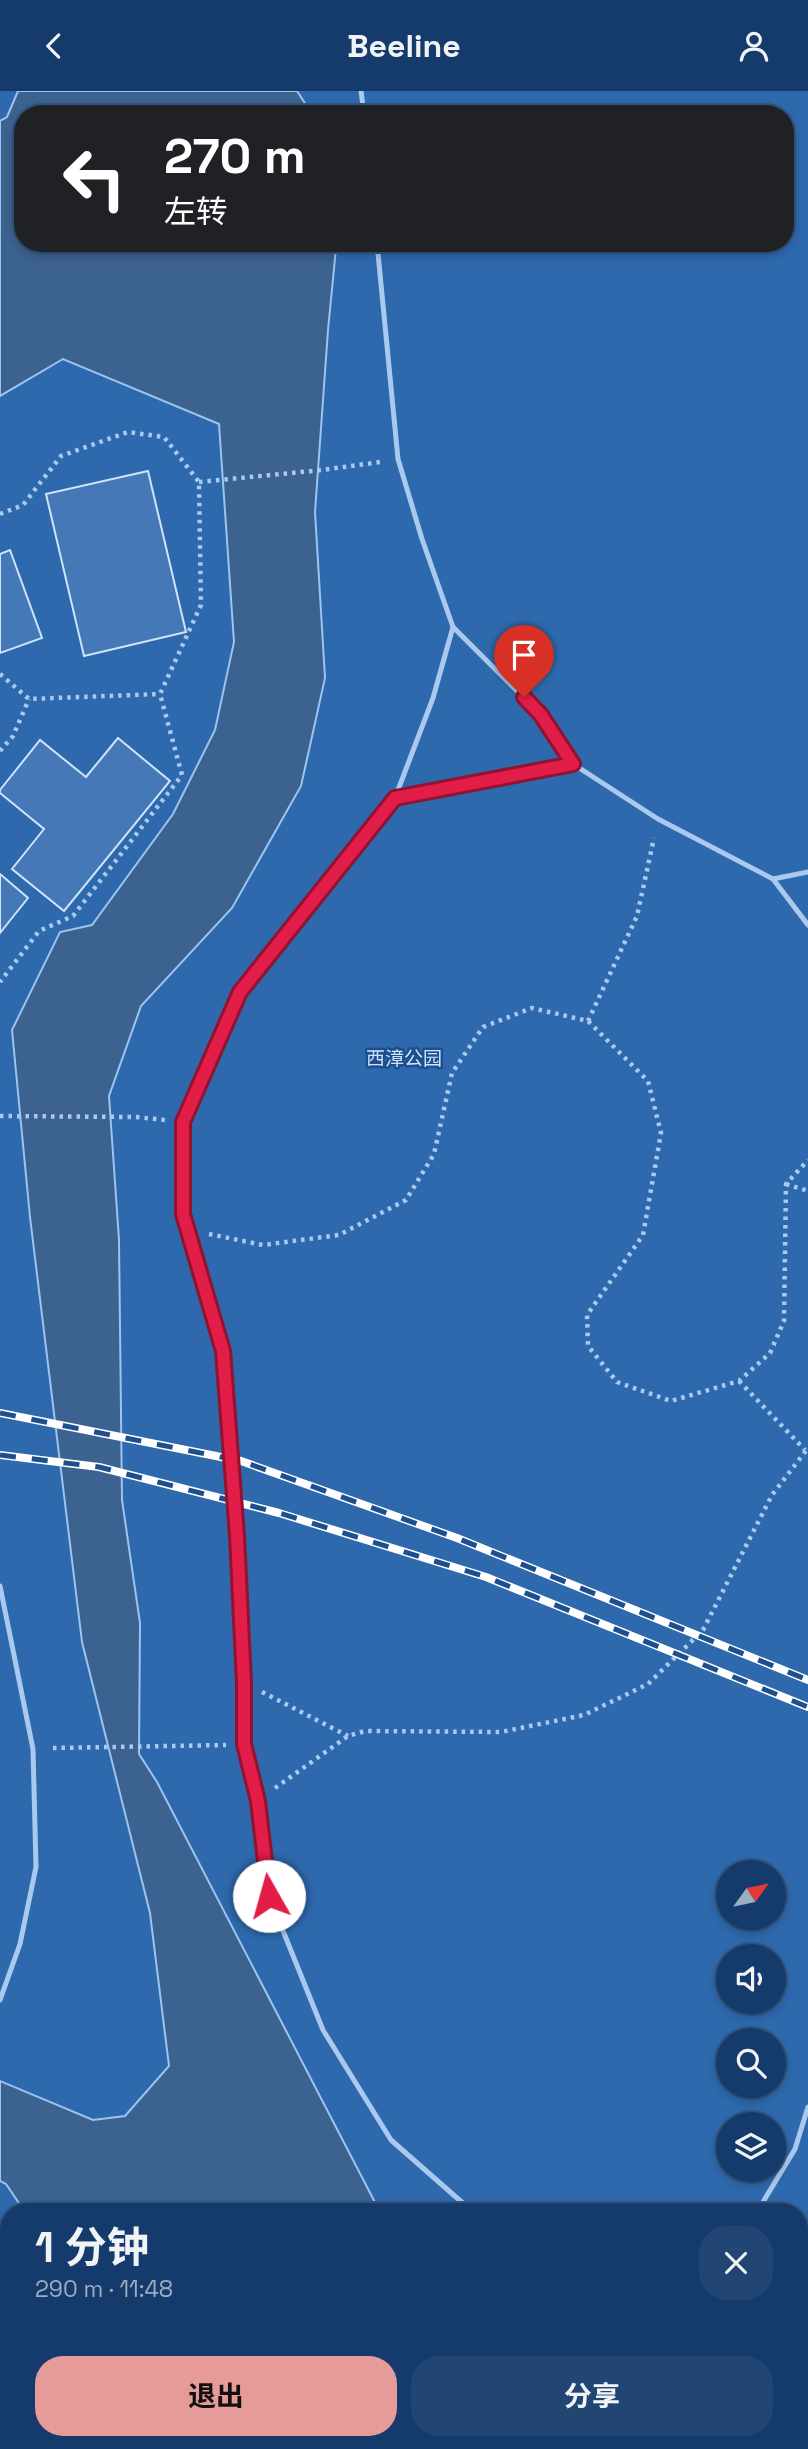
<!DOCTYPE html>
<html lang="zh">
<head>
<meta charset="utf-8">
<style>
  body { margin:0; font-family:"Space Grotesk","Noto Sans SC",sans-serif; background:#214673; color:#f1f3f6; height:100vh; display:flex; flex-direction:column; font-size:26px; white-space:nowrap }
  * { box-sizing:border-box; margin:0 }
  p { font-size:23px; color:#9dadc1 }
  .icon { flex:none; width:38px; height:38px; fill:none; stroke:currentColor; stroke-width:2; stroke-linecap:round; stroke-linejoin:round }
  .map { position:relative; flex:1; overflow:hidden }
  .side { position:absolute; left:0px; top:2112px; width:808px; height:247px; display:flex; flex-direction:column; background:#143b6b; border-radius:28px 28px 0 0; box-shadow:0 4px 10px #0003,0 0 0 2px #33557e }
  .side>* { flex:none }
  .hud { position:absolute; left:14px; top:14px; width:780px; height:147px; border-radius:28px; box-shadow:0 4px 10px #0003,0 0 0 2px #33557e; background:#202124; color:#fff; overflow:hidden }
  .needle { width:46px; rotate:57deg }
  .fabs { position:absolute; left:716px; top:1769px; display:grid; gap:14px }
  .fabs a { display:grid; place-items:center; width:70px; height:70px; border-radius:50%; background:#143b6b; box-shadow:0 4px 10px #0003,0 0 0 2px #33557e; font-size:35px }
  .pin { position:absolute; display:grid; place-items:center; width:60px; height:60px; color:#fff; margin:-72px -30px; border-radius:50% 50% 50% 0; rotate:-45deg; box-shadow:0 0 7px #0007 }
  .pin .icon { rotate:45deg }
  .me { position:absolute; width:77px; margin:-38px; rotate:353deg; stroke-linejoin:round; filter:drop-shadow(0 0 5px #0008) }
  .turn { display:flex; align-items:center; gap:24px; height:147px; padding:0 35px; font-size:32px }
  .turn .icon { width:91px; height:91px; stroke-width:2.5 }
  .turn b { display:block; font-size:49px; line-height:60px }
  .round { display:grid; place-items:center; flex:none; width:74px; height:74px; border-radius:28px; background:#214673 }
  .overview { display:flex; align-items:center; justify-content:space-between; height:119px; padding:0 35px }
  h1 { font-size:42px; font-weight:700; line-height:52px }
  .button { display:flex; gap:14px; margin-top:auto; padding:14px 35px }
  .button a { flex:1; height:80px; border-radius:28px; background:#e69b98; color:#111; font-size:28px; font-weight:700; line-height:80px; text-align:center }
  .button a+a { background:#214673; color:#f1f3f6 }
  header { display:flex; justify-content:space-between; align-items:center; height:91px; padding:0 35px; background:#143b6b; font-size:32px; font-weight:700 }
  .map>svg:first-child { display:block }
  .green { fill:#2e69ad; fill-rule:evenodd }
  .water { fill:#3c6290; stroke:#9cc4f0; stroke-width:2 }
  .building { fill:#4478b7; stroke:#cfe3fa; stroke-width:2 }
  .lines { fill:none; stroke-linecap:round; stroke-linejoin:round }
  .path { stroke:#a9c9ee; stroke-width:4.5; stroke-dasharray:3.5 5; stroke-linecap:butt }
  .service { stroke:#a9c9ee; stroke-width:5 }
  .rail-casing { stroke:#fff; stroke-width:8 }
  .rail { stroke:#1b4f8f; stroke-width:5; stroke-dasharray:16; stroke-linecap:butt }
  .route-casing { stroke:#92132f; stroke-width:18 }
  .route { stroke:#e11d48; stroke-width:12 }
  .labels { text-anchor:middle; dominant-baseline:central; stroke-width:5; stroke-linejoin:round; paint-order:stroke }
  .park-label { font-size:19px; fill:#cfe3fa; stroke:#1b4f8f }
</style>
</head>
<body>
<header><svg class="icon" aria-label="back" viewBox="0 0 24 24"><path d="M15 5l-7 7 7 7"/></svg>Beeline<svg class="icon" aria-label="person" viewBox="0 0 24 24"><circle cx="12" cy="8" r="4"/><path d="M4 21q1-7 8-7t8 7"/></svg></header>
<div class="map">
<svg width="808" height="2358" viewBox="0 0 808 2358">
  <rect width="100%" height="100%" fill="#1b4f8f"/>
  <!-- green -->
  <path class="green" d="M0,0H808V2358H0ZM23,23H786V152H23ZM728,1782H774V1827H728ZM728,1866H774V1911H728ZM728,1950H774V1995H728ZM728,2034H774V2079H728ZM9,2121H800V2350H9Z"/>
  <!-- water -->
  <g class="water">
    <path d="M18,0H297L312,23H23V152H335L336,157L328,239L315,421L325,587L301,695L232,817L141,915L109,1005L119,1149L122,1409L140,1532L139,1663L157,1691L380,2121H25L6,2093L0,2090V1990L93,2029L125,2025L169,1975L150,1822L82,1551L30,1126L12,939L60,841L92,834L173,723L215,639L234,551L219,333L63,268L0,305V30L7,26Z"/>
    <path d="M808,2345V2358H770L800,2350V2348Z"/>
    <path d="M295,2350H664L697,2358H298L299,2356Z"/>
  </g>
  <!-- building -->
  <g class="building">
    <path d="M148,380L186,541L84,565L46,403Z"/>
    <path d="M10,459L42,547L0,562V463Z"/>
    <path d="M118,647L170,690L64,820L12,778L44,738L0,702V699L40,649L86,686Z"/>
    <path d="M0,783L28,807L0,842Z"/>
  </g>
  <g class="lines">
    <!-- path -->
    <g class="path">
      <path d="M199,391L322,379L380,371"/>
      <path d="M0,423L23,414L61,365L128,341L164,346L199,391L201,514L160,603L182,684L73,825L39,840L0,891"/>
      <path d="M0,583L29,608L160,603"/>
      <path d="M0,660L13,645L29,608"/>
      <path d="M588,930L637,825L654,747"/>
      <path d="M0,1025L136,1026L165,1029"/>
      <path d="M786,1093L808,1100"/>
      <path d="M209,1143L263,1154L339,1144L406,1109L434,1063L452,982L483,936L532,917L588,930L648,990L661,1042L643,1144L587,1224L588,1255L617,1291L671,1310L739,1290L770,1262L784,1230L786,1093L808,1069"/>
      <path d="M739,1290L805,1359"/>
      <path d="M262,1601L348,1645"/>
      <path d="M53,1657L226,1654"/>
      <path d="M275,1697L348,1645L365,1640L501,1641L584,1624L648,1593L703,1539L772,1404L808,1357"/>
    </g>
    <!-- service -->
    <g class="service">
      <path d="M361,0L364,23"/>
      <path d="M377,152L398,368L422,448L453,536L541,624L573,673L658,728L773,788L808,834"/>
      <path d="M453,536L433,607L395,707L240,901L183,1031V1123L223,1260L237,1445L244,1592V1653L258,1710L269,1805L323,1939L391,2049L473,2121"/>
      <path d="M395,707L573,673"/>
      <path d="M773,788L808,781"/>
      <path d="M0,1495L33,1658L36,1776L20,1853L0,1909"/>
      <path d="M726,2121L760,2116L795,2058L808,2016"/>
      <path d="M627,2358L632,2350"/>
    </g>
    <!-- rail casing -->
    <g class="rail-casing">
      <g id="rail">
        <path d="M0,1322L241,1370L457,1447L808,1589"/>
        <path d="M0,1364L99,1376L279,1422L486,1486L808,1616"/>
      </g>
    </g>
    <!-- rail -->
    <use href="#rail" class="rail"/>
  </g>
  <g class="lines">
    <!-- route casing -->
    <g class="route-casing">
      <path id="route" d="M269,1805L258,1710L244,1653V1592L237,1445L223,1260L183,1123V1031L240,901L395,707L573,673L541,624L524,606"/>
    </g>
    <!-- route -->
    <use href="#route" class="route"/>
  </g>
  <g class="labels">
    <!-- park labels -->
    <g class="park-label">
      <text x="404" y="967">西漳公园</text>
    </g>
  </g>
</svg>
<div class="fabs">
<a><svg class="needle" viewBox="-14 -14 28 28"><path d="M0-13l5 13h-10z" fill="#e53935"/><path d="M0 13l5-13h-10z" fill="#9dadc1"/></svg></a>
<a><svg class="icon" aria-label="sound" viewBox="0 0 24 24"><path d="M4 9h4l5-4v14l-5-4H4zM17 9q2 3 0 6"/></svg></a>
<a><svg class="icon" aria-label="search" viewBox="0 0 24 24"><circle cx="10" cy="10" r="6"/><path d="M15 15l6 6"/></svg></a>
<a><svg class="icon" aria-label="layers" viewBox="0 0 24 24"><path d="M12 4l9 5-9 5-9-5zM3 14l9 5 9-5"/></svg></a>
</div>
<div class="pin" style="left:524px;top:606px;background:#d93025"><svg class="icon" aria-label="arrive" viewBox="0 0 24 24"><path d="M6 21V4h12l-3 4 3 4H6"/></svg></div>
<svg class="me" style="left:269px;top:1805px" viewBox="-20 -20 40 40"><circle r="19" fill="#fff"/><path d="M0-13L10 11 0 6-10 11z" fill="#e11d48"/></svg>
<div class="hud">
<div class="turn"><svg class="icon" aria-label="left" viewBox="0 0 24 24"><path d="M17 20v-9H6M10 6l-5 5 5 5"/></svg><div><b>270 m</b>左转</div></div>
</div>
<section class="side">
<div class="overview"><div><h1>1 分钟</h1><p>290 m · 11:48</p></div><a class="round"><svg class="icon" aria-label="close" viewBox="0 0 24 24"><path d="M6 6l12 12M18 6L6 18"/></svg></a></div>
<div class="button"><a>退出</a><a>分享</a></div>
</section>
</div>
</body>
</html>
